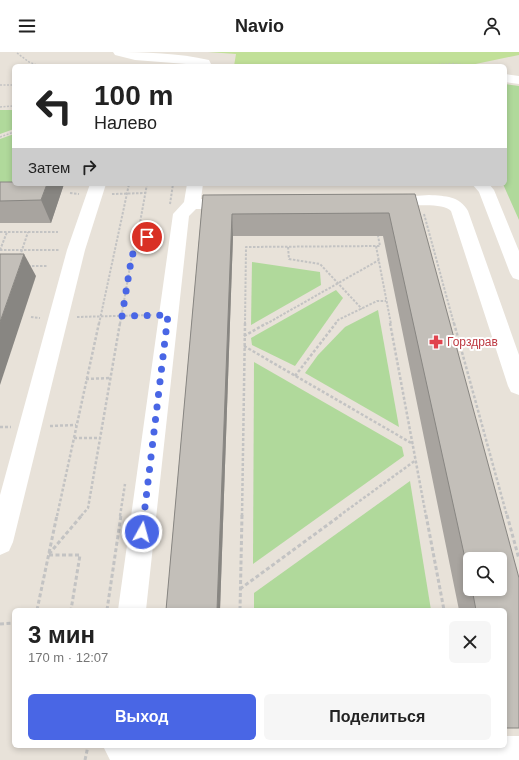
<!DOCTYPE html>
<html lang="ru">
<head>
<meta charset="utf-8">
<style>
  body { margin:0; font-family:Arial,sans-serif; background:#f6f6f6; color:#222; height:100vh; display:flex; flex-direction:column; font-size:15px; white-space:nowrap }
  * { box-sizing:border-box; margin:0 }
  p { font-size:13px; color:#767676 }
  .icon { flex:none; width:22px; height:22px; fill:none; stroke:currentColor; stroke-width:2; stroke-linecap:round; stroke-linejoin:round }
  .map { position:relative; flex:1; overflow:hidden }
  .sheet { position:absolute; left:12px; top:556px; width:495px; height:140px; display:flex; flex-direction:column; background:#fff; border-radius:6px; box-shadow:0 2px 6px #0003 }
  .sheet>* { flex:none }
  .banner { position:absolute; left:12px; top:12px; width:495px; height:122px; border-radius:6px; box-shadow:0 2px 6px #0003; background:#fff; color:#222; overflow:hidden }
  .fabs { position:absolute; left:463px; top:500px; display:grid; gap:8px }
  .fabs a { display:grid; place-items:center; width:44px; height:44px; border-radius:6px; background:#fff; box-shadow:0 2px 6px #0003; font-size:20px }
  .pin { position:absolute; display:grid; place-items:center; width:34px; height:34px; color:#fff; margin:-17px; border:2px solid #fff; border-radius:50%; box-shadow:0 1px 4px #0007 }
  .me { position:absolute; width:44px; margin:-22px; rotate:7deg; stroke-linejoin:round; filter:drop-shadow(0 0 3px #0008) }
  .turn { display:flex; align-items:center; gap:14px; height:84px; padding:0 16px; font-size:18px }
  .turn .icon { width:52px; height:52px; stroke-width:2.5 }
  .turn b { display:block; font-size:28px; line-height:34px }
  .then { display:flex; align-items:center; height:38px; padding:0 16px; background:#0003; gap:8px; font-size:15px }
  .round { display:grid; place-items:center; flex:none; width:42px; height:42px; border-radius:6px; background:#f6f6f6 }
  .overview { display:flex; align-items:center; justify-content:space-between; height:68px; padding:0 16px }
  h1 { font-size:24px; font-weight:600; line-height:30px }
  .cta { display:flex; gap:8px; margin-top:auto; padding:8px 16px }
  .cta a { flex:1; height:46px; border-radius:6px; background:#4966e5; color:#fff; font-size:16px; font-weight:600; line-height:46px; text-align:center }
  .cta a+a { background:#f6f6f6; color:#222 }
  header { display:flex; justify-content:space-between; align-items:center; height:52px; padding:0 16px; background:#fff; font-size:18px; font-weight:600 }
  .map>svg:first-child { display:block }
  .green { fill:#b0d99b }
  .pitch { fill:#c1e098 }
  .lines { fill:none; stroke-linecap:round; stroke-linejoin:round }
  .path-far3 { stroke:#c3c3c3; stroke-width:1.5; stroke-dasharray:2 1.5; stroke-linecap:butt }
  .path-far2 { stroke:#c3c3c3; stroke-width:2; stroke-dasharray:2.5 1.5; stroke-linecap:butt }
  .path-far1 { stroke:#c3c3c3; stroke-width:2.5; stroke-dasharray:3 2; stroke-linecap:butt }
  .path { stroke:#c3c3c3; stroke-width:3; stroke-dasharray:4 2.5; stroke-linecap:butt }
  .minor { fill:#fff; fill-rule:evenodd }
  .wall { fill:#a8a49f; fill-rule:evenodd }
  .shaded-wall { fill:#888682 }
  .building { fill:#c3bfb9; stroke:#888682 }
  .route { stroke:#4966e5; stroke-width:7; stroke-dasharray:0 12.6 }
  .labels { text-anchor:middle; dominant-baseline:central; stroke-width:4; stroke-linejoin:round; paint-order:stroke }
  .health-label { font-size:12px; fill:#be3a42; stroke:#fff; text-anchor:start }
</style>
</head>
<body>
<header><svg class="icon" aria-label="menu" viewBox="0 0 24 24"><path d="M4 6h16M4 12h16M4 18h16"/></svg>Navio<svg class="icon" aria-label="person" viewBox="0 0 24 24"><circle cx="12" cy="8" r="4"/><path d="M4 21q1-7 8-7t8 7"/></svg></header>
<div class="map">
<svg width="519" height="708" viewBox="0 0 519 708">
  <rect width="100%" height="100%" fill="#e8e2d9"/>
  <!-- green -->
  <g class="green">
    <path d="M505,32L519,34V168L503,132H505Z"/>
    <path d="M0,58H14V77L0,82Z"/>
    <path d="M14,82V132L0,140V87Z"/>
    <path d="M252,210L320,220L321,233L251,273Z"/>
    <path d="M336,238L343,246L295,314L252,293L251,286Z"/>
    <path d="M378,258L399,375L305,321L318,303L345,275Z"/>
    <path d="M254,310L402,395L404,404L253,512Z"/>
    <path d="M410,429L431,558H254V541Z"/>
  </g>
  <!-- pitch -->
  <path class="pitch" d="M208,0H519V3L466,14H234L236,2Z"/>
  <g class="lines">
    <!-- path-far3 -->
    <g class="path-far3">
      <path d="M17,1L29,10L39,14"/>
      <path d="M382,14L452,12L489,14"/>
      <path d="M0,33H14"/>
      <path d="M0,55L14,54"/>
      <path d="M0,85L14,80"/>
    </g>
    <!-- path-far2 -->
    <g class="path-far2">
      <path d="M70,141L79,142"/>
      <path d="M112,142L145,141"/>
      <path d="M170,152L173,132"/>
      <path d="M424,162L454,272"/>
      <path d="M0,180H58"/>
      <path d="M376,194L391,272"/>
      <path d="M288,195L289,207L320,212L362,257"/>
      <path d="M0,198H60"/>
      <path d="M0,198L7,180"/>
      <path d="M20,204L28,180"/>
      <path d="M28,214H47"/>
      <path d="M31,265L40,266"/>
      <path d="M77,265L152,263"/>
      <path d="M99,272L129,132"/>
      <path d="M120,272L132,203L147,185L139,176L147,132"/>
      <path d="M245,272L246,195L380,194L378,184"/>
      <path d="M266,272L379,208"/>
      <path d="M335,272L338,268L377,249H386"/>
    </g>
    <!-- path-far1 -->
    <g class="path-far1">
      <path d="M390,271L426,464"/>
      <path d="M454,271L507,464"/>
      <path d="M244,284L267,271"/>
      <path d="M244,294L413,392"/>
      <path d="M295,324L336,271"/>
      <path d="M86,327L111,326"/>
      <path d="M50,374L76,373"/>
      <path d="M0,375H11"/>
      <path d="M74,386H100"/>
      <path d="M57,464L99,271"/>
      <path d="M81,464L88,456L120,271"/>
      <path d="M120,464L125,432"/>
      <path d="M242,464L245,271"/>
      <path d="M339,464L416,408"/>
    </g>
    <!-- path -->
    <g class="path">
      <path d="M426,463L444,558"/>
      <path d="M507,463L519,507"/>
      <path d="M49,502L82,463"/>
      <path d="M49,503H80L71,558"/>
      <path d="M240,537L341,463"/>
      <path d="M37,558L57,463"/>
      <path d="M107,558L121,463"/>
      <path d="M240,558L242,463"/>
      <path d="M0,572L14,571"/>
      <path d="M85,708L88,694"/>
    </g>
    <!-- minor -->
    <g class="minor">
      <path d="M113,0C144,0 179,1 209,8L212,14L135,8L115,3Z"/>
      <path d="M505,22L519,24V32L505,30Z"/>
      <path d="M90,132H106L85,198L13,490L9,499L0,503V443L67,198Z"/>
      <path d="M187,132H203L201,147H233L239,148L241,152L239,156L233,157H196L189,164L146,558H118L173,162L184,150Z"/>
      <path d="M472,132H489L494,138L519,199V228L513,226L510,221L479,140Z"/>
      <path d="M429,143C446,144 459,144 468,159L519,303V343L511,340L508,334L451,159C442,149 401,155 387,156L381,155L379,151L381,147L387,146Z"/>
      <path d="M505,684H519V708H110L103,694H505Z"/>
    </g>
  </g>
  <!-- wall -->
  <g class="wall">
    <path d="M0,130L14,132H64L51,171H0Z"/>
    <path d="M415,142L505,558H459L383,184H233L220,558H166L203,143ZM470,507L500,537H470Z"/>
  </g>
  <!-- shaded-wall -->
  <g class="shaded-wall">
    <path d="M47,132H64L51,171L41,148Z"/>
    <path d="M232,162L233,184L220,558H217Z"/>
    <path d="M24,202L36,224L0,333V270Z"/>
  </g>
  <!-- building -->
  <g class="building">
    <path d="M0,130H14V132H47L41,148L0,149Z"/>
    <path d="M415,142L519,526V676H505V558H476L472,537H500V507H470V529L389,161L232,162L217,558H166L203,143Z"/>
    <path d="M0,202H24L0,270Z"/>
  </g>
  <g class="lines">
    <!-- route -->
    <path class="route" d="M142,480L168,263L122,264L132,203L147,185"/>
  </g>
  <!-- icons -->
  <defs>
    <g id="pharmacy-bare" transform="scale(1.08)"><path d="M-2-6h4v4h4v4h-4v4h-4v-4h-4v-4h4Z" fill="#e0444e" stroke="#fff" stroke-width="2.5" paint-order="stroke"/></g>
  </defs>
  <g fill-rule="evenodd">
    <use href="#pharmacy-bare" x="436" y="290"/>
  </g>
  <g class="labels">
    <!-- health labels -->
    <g class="health-label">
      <text x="447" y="290">Горздрав</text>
    </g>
  </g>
</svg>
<div class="fabs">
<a><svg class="icon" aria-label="search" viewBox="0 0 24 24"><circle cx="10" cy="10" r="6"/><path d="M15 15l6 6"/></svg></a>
</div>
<div class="pin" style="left:147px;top:185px;background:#d93025"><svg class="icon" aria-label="arrive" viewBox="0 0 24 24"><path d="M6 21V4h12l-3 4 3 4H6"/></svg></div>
<svg class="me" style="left:142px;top:480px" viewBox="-20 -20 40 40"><circle r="17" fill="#4966e5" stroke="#fff" stroke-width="3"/><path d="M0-11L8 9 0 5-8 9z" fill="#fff"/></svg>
<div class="banner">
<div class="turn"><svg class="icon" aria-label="left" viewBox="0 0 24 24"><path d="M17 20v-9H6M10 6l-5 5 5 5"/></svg><div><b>100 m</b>Налево</div></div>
<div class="then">Затем<svg class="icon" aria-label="right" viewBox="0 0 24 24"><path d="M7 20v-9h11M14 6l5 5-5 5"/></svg></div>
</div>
<section class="sheet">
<div class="overview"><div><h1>3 мин</h1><p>170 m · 12:07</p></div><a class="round"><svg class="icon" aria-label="close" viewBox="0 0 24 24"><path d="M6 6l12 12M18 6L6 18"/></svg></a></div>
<div class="cta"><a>Выход</a><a>Поделиться</a></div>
</section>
</div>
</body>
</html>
